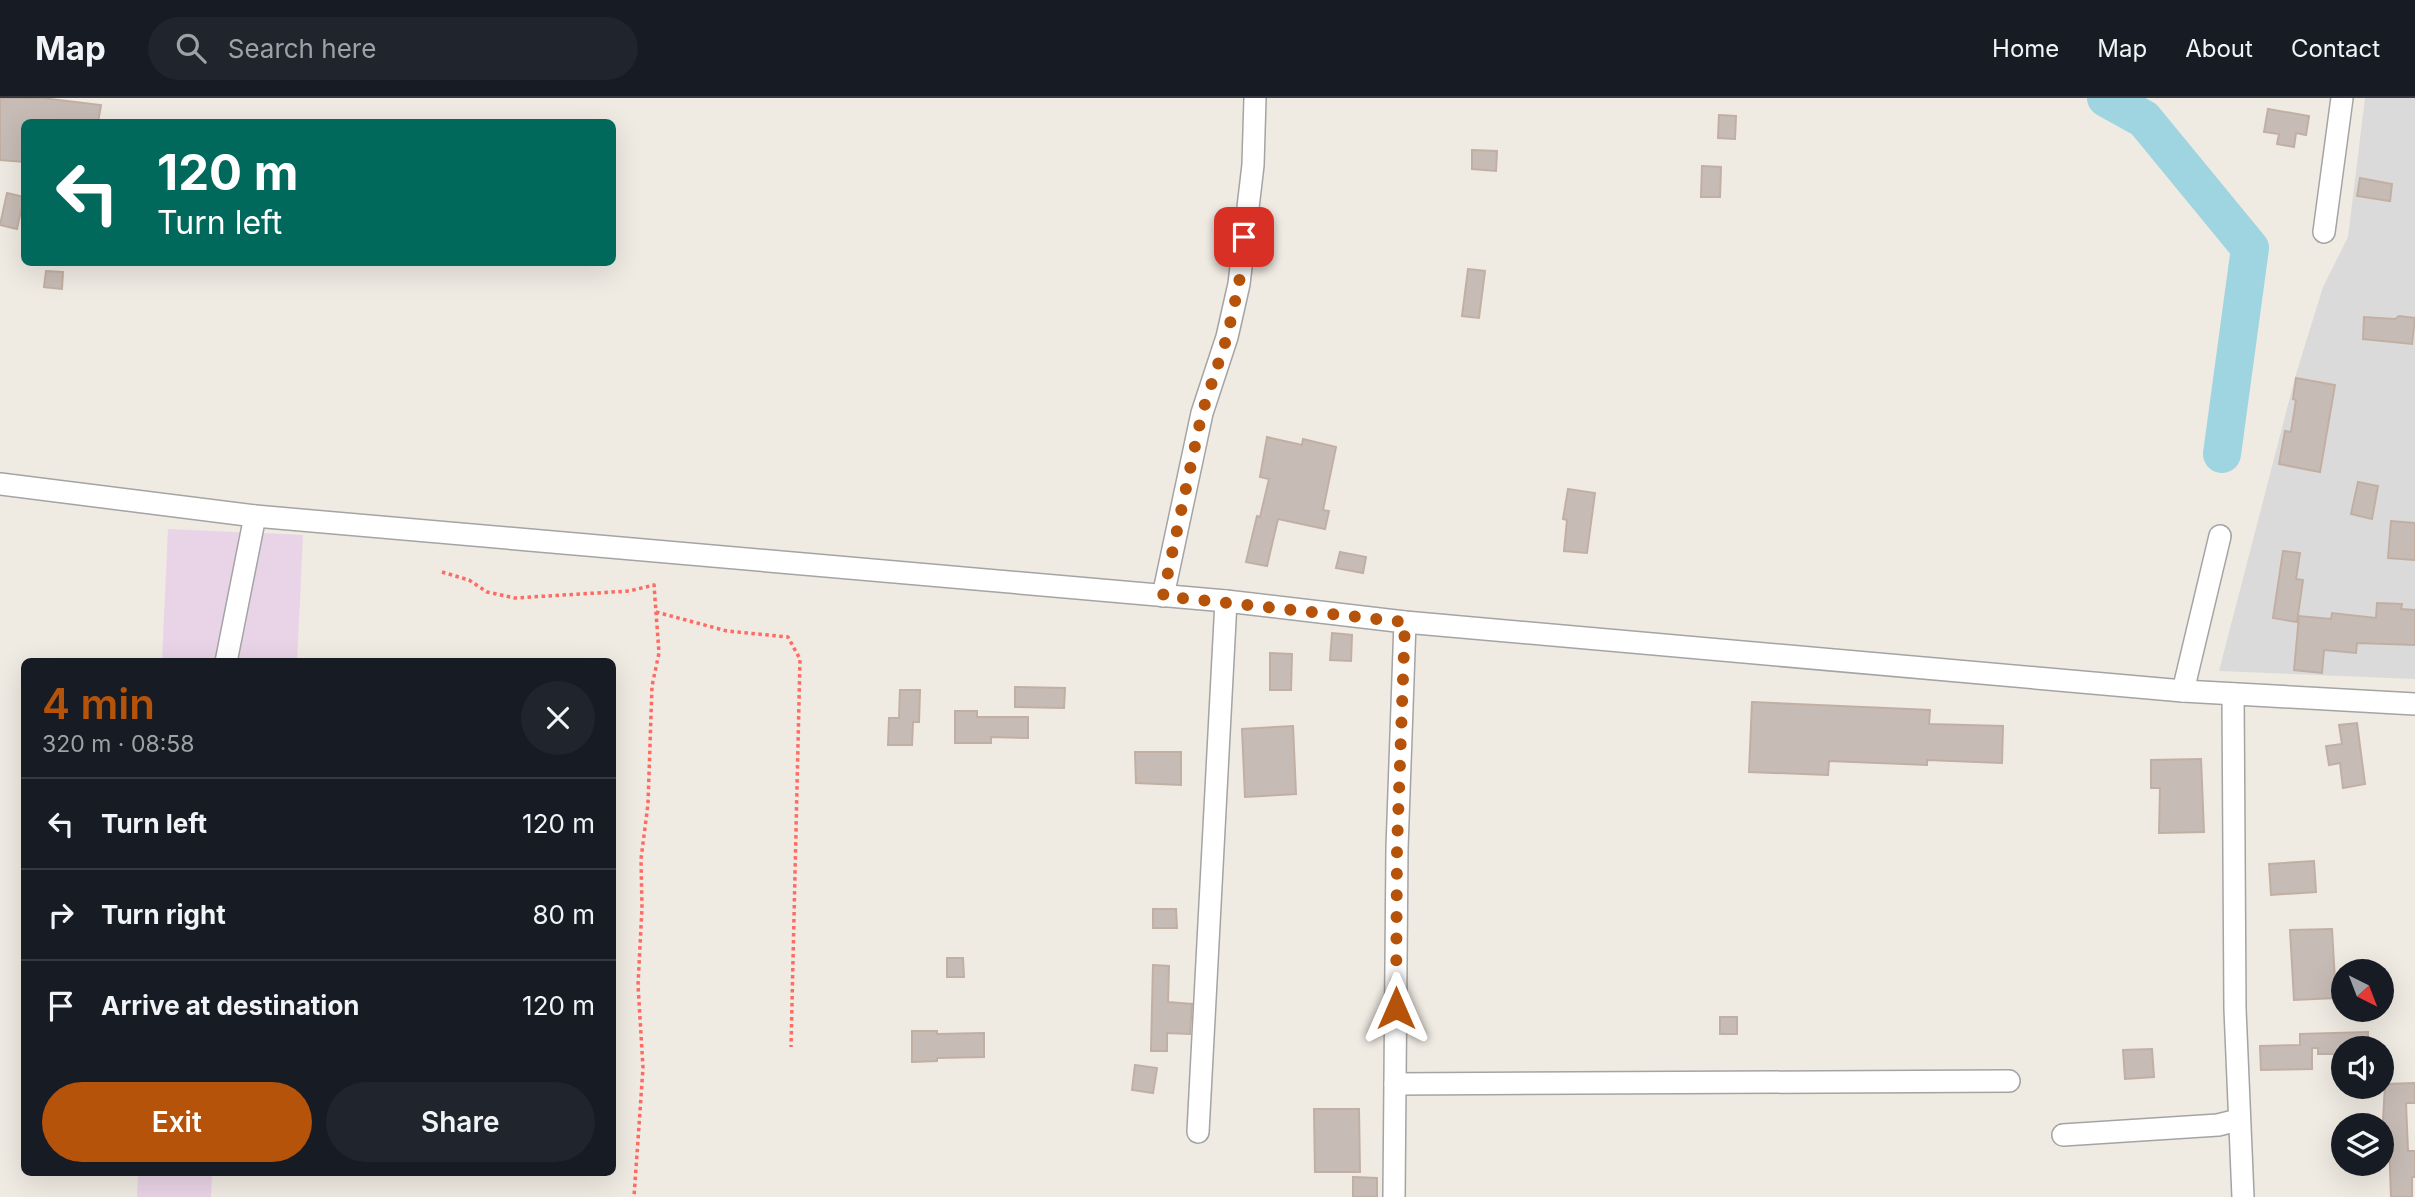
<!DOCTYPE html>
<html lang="en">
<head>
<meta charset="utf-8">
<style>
  body { margin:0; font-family:Inter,sans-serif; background:#20242c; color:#f1f3f6; height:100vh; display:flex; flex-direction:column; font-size:26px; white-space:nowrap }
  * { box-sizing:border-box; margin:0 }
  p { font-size:23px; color:#9ea1a6 }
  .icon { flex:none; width:38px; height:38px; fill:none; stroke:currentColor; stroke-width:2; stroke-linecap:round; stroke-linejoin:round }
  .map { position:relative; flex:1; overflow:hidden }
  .sheet { position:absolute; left:21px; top:560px; width:595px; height:518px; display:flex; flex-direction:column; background:#171b24; border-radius:10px; box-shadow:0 7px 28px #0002 }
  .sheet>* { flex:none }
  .top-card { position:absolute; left:21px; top:21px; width:595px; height:147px; border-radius:10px; box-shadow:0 7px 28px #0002; background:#00695c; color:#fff; overflow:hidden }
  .needle { width:46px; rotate:138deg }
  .fabs { position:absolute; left:2331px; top:861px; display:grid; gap:14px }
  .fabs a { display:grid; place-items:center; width:63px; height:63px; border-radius:50%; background:#171b24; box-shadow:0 7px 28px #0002; font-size:35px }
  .pin { position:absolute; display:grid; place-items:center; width:60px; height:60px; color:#fff; margin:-30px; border-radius:14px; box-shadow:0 4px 10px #0006 }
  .me { position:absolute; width:77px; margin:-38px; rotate:0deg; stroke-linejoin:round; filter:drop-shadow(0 0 5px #0008) }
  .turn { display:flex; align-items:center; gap:24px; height:147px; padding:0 21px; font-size:32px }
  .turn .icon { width:91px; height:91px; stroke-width:2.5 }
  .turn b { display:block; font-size:49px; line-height:60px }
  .round { display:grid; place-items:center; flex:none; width:74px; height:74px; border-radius:37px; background:#20242c }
  .overview { display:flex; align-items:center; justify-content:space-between; height:119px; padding:0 21px }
  h1 { font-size:42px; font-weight:600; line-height:52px; color:#b45309 }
  .primary-button { display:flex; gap:14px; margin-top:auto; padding:14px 21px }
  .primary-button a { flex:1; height:80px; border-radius:42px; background:#b45309; color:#fff; font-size:28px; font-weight:600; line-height:80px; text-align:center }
  .primary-button a+a { background:#20242c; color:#f1f3f6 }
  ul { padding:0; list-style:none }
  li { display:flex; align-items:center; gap:21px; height:91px; padding:0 21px; border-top:2px solid #363941 }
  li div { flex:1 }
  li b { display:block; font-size:26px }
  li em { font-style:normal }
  header { display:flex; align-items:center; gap:42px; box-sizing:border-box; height:98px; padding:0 35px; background:#171b24; border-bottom:2px solid #363941 }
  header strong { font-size:33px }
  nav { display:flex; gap:38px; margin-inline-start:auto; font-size:24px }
  .search { width:490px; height:63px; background:#20242c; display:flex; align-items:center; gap:18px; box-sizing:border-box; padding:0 24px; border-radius:38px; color:#9ea1a6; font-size:26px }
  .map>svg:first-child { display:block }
  .residential { fill:#dbdada }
  .industrial { fill:#e9d3e6 }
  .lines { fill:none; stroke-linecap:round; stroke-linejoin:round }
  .river { stroke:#9ed5e1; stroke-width:38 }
  .building { fill:#c7bcb5; stroke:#c2afa3; stroke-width:2 }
  .minor-casing { stroke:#a4a4a4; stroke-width:24 }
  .path { stroke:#ff6b63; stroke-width:3.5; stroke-dasharray:3.5 3.5; stroke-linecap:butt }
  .minor { stroke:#fff; stroke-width:21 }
  .route { stroke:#b45309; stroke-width:12; stroke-dasharray:0 21.6 }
</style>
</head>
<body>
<header>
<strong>Map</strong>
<div class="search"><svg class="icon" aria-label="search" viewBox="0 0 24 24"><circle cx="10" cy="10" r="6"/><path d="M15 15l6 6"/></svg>Search here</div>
<nav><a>Home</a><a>Map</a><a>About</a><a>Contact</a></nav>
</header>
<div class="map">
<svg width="2415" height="1099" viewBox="0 0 2415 1099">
  <rect width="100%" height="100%" fill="#efeae2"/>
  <!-- residential -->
  <path class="residential" d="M2365,0H2415V581L2219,573L2296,276L2323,189L2348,139Z"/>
  <!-- industrial -->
  <g class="industrial">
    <path d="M168,431L303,437L297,563L162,564Z"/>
    <path d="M138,1075H212L211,1099H137Z"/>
  </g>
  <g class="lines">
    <!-- river -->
    <path class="river" d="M2106,0L2144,21L2250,150L2222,356"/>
  </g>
  <!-- building -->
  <g class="building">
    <path d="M0,0H42L101,7L98,24H24V64L0,62Z"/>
    <path d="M2268,11L2309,18L2306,37L2296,35L2294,49L2277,46L2279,36L2264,34Z"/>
    <path d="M1719,17L1736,18L1735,41L1718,40Z"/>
    <path d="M1472,52L1497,53L1496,73L1472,71Z"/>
    <path d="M1702,68L1721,69L1720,99H1701Z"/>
    <path d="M2360,80L2392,86L2390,103L2357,98Z"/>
    <path d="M7,95L24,99L17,131L0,127Z"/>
    <path d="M1468,171L1485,173L1479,220L1462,218Z"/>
    <path d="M46,173L63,174L62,191L44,189Z"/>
    <path d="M2399,218L2415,220L2412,246L2363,241L2364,219L2395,221Z"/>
    <path d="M2296,280L2335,287L2320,374L2279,366L2285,333L2291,334L2296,302L2293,301Z"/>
    <path d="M1267,339L1302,347L1303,341L1336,349L1323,412L1329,413L1325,431L1278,421L1267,468L1246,464L1257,418L1260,419L1269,381L1260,379Z"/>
    <path d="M2358,384L2378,388L2372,421L2351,416Z"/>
    <path d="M1568,391L1595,395L1587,455L1564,453L1567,422L1563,421Z"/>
    <path d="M2391,423L2415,425V462L2388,460Z"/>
    <path d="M2283,453L2300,455L2296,481L2303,482L2297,524L2273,520Z"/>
    <path d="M1340,454L1366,459L1363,475L1336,470Z"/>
    <path d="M2377,505L2402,506L2401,511L2415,512V547L2357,545L2356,555L2324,552L2322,575L2294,572L2299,518L2331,521L2332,515L2376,520Z"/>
    <path d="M1332,535L1352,537L1351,563L1330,562Z"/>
    <path d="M1270,555L1292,556L1291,592H1270Z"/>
    <path d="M1015,589L1065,590L1064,610L1015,609Z"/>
    <path d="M900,592H920L919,624H913L912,647H888L889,620H899Z"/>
    <path d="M1752,604L1930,612L1929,626L2003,628L2002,665L1927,662V667L1829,663L1828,677L1749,674Z"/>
    <path d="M955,613H977V619H1028V640L991,639V645H955Z"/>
    <path d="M2357,625L2365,686L2343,690L2340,665L2329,667L2326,648L2342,646L2339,627Z"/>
    <path d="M1293,628L1296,696L1245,699L1242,631Z"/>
    <path d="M1135,654H1181V687L1136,685Z"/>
    <path d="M2201,661L2204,734L2159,735L2160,690H2151V662Z"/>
    <path d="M2314,763L2316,794L2271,797L2269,766Z"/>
    <path d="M1153,811H1176L1177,830H1153Z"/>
    <path d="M2332,831L2336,900L2294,902L2290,832Z"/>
    <path d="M947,860H963L964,879H947Z"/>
    <path d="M1153,867L1169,868L1168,904L1192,906L1190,936L1167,935V953H1151Z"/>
    <rect x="1720" y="919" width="17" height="17"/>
    <path d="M912,933H937V936L984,935V959L937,960V963L912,964Z"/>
    <path d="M2368,934V950H2343V956H2318V950H2312V971L2261,972L2260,948L2300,947V936Z"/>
    <path d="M2152,951L2154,979L2125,981L2123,952Z"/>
    <path d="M1135,967L1157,970L1153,995L1132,992Z"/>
    <path d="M2415,985V1005H2406L2408,1053H2415V1079H2412V1099H2391L2389,1041H2382L2385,986Z"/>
    <path d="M1314,1011H1359L1360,1074H1315Z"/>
    <path d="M1353,1079L1377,1080V1099H1353Z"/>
  </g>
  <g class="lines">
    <!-- minor casing -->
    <g class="minor-casing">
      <g id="minor">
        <path d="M2324,134L2342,0"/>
        <path d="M0,386L255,418L1226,503L1405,524L2183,593L2415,606"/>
        <path d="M1163,498L1202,315L1227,239L1239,186L1253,67L1255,0"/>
        <path d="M226,564L255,418"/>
        <path d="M2183,593L2220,438"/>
        <path d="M2233,596L2235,911L2243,1099"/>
        <path d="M1395,986L2009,983"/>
        <path d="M1198,1034L1226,503"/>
        <path d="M2063,1037L2218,1027L2238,1022"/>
        <path d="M1394,1099L1397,750L1405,524"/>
      </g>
    </g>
    <!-- path -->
    <g class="path">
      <path d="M442,474L469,482L487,494L515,500L629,493L654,487L659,555L652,588L648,706L641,761L642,810L638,887L643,970L634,1099"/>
      <path d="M656,514L727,533L788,539L800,561L791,949"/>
    </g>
    <!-- minor -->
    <use href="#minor" class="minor"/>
  </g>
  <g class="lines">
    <!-- route -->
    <path class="route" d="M1244,139L1239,186L1227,239L1202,315L1163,498L1405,524L1397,750L1396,910"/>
  </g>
</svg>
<div class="fabs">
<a><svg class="needle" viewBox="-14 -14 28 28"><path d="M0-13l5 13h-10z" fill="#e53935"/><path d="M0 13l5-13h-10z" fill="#9ea1a6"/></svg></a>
<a><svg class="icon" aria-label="sound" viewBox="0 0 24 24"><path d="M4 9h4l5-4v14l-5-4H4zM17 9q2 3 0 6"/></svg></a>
<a><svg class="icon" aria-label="layers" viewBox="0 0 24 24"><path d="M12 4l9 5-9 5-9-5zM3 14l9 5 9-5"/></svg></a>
</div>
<div class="pin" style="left:1244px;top:139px;background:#d93025"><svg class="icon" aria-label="arrive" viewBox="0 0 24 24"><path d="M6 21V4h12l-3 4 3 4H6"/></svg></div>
<svg class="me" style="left:1396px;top:910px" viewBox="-20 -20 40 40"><path d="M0-17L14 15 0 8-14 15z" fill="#b45309" stroke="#fff" stroke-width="4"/></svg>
<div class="top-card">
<div class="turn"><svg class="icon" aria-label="left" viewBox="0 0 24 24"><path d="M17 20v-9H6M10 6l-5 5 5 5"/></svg><div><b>120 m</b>Turn left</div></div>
</div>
<section class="sheet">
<div class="overview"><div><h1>4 min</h1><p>320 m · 08:58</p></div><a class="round"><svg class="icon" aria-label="close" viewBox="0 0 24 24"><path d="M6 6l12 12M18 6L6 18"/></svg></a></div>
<ul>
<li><svg class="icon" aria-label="left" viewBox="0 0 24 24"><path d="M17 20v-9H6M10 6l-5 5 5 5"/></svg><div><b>Turn left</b></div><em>120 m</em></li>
<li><svg class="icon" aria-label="right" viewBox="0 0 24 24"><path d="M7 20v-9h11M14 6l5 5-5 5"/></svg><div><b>Turn right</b></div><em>80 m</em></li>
<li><svg class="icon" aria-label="arrive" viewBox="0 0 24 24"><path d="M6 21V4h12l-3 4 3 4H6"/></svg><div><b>Arrive at destination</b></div><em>120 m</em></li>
</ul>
<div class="primary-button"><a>Exit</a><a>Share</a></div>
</section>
</div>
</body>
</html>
